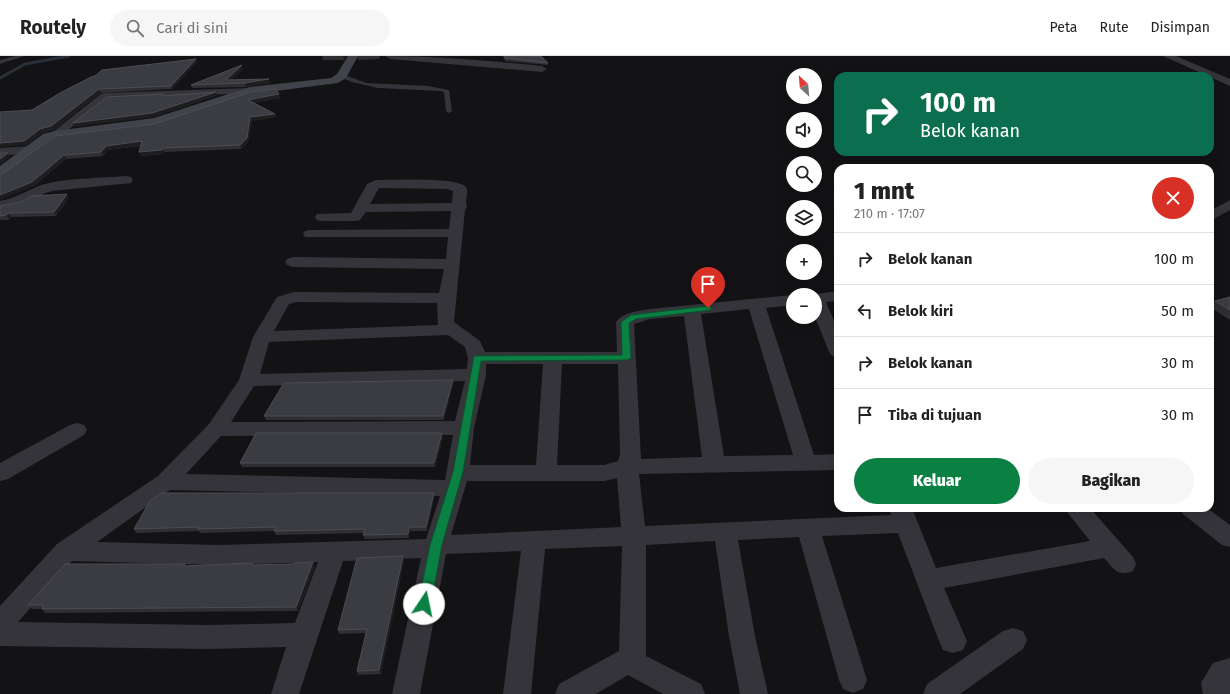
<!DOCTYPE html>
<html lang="id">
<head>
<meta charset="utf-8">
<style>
  body { margin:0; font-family:"Fira Sans",sans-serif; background:#f6f6f6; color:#222; height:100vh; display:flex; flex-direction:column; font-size:15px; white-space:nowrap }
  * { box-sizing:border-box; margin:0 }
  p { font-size:13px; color:#767676 }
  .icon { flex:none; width:22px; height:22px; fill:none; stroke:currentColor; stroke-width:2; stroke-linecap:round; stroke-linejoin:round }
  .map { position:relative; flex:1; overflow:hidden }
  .details { position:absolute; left:834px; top:108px; width:380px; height:348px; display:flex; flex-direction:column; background:#fff; border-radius:12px; box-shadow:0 4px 16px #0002 }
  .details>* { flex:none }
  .banner { position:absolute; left:834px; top:16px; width:380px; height:84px; border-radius:12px; box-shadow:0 4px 16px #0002; background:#0b6e4f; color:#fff; overflow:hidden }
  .needle { width:26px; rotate:334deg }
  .buttons { position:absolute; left:786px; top:12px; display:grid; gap:8px }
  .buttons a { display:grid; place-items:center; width:36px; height:36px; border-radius:50%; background:#fff; box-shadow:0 4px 16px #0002; font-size:20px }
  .pin { position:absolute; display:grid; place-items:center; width:34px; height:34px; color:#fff; margin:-41px -17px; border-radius:50% 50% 50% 0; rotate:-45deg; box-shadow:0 0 4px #0007 }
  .pin .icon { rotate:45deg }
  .me { position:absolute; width:44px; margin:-22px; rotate:11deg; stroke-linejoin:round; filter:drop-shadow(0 0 3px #0008) }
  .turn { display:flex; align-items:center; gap:14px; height:84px; padding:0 20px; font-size:18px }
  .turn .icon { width:52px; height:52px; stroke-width:2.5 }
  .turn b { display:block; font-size:28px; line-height:34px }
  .round { display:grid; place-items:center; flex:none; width:42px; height:42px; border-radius:21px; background:#f6f6f6 }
  .headline { display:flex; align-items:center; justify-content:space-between; height:68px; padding:0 20px }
  h1 { font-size:24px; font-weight:800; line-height:30px }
  .action { display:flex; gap:8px; margin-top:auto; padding:8px 20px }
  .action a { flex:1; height:46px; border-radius:24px; background:#0b8043; color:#fff; font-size:16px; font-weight:800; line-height:46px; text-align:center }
  .action a+a { background:#f6f6f6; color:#222 }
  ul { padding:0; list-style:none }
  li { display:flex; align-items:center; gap:12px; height:52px; padding:0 20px; border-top:1px solid #e0e0e0 }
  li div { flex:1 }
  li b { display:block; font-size:15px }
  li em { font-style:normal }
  header { display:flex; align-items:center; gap:24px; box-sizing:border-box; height:56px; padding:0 20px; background:#fff; border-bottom:1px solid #e0e0e0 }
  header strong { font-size:19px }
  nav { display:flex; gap:22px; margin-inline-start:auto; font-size:14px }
  .search { width:280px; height:36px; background:#f6f6f6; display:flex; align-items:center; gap:10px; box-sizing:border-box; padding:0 14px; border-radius:22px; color:#767676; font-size:15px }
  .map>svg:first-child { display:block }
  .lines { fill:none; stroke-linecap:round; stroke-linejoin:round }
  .stream { stroke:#28313a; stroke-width:3 }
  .lane { fill:#34343a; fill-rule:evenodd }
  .street { fill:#34343a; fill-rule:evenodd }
  .secondary { fill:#41434a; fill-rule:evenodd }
  .wall { fill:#2f2f33 }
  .shaded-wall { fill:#1e1e21 }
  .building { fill:#3b3c41; stroke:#4c4d54 }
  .route { fill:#0b8043; stroke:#07532c }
</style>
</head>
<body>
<header>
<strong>Routely</strong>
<div class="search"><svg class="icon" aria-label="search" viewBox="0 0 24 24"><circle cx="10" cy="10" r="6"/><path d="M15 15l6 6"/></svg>Cari di sini</div>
<nav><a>Peta</a><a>Rute</a><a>Disimpan</a></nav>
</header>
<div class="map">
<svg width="1230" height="638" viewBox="0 0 1230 638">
  <rect width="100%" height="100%" fill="#131315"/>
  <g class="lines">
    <!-- stream -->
    <path class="stream" d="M0,22L25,8L69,0"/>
    <!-- lane -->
    <g class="lane">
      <path d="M16,0H24L0,8V4Z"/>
      <path d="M342,18L366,27L428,30L449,34L452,55L449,57L446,55L444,36L440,35L378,32L352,26L340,21L339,20Z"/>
    </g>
    <!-- street -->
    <g class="street">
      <path d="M385,0C437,0 490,5 542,10L547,13L542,16L390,3Z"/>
      <path d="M1163,0H1176L1230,23V30Z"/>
      <path d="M250,32L254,33L255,35L254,37L108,43L59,81H51L49,79L101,38L105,37Z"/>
      <path d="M31,90L35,91L37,94L35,97L0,100V92Z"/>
      <path d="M126,120L131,121L133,124L131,127L52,135L43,138L23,149L0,153V145C18,142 31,131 49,127C74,122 101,122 126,120Z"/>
      <path d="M376,124C393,124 453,121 465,130C470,134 464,146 467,151L465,154L454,266L480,285L485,296H617L616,266C623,256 639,255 650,253L793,239V249L766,252L814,399L838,398V414L639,418L645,470L891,459L888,452H912L936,512L1090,485L1064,452H1090L1133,501L1136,508L1133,515C1117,521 1114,513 1104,502L944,532L967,585L963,594L953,597L943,594L939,585L898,477L822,480L867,624L863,633L853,637L843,633L839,624L799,481L738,484L755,580L768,638H740L729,580L715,485L646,489V600L701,628L705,638H663L628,619L596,638H555L559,628L619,595L622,490L545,493L531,638H503L521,495L446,498L420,638H392L421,502L343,505L299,638H271L286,591L207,593L0,590V550L57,488L158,420L209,368L239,324L253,281L277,241L294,236L439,237L444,213L293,211L287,209L285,206L287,203L293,201L446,203L448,181H305L303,178L305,175L310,174L449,173L451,155L366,156L360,164L355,165H322L317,164L315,161L317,158L351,157L367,128ZM379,132L447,133L453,135L452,147L370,148ZM296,246L437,247L438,269L274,275L289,248ZM749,253L793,399L724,400L701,258ZM684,260L702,401L641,403L634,268L650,263ZM448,279L465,291L468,302L467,313L260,318L269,286ZM486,308H543L536,409H470L474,372L486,319ZM562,308H618L620,399L618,405L604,409H557ZM465,325L455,365L231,366L254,330ZM453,379L445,424L186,418L221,380ZM617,422L621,471L451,479L467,425H604ZM170,434L440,440L426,483L218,489L97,486ZM72,505L218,509L318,506L295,567L207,569L18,566Z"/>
      <path d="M1230,144V154L1210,165V155Z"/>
      <path d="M838,235V245L826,246L838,274V302L832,300L829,296L815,261V239H809Z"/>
      <path d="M77,367L84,369L87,374L84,379L8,423L0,425V407L70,369Z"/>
      <path d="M1179,452H1207L1230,469V491L1222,489L1183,458Z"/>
      <path d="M1013,572L1023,575L1027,584L1023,593L960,638H923L927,628L1003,575Z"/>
      <path d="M1230,602V638H1203L1201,627L1213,607Z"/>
    </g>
    <!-- secondary -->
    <path class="secondary" d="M348,0H358L346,22L338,27L252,38L156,70L56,83L5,120L0,121V110L43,78L55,75L154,62L250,31L331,22L337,18Z"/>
  </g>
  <!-- wall -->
  <g class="wall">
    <path d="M322,0H347L344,4H323Z"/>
    <path d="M357,0H380L379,3L358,4Z"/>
    <path d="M503,0H541L548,7V9L505,5Z"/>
    <path d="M196,3L197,6L172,33L101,37L53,74L42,77L26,89L32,54L95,20Z"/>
    <path d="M243,13L231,24L270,27L246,31L192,32L191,29Z"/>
    <path d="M279,38L280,42L253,47L275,58L276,61L252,65L248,86L241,93L164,96L163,98L141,100L139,96L141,90L107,94L103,100L66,103L34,130L4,117L155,68Z"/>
    <path d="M69,142L56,160L11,161L9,164H0V150Z"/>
    <path d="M1230,241V264L1211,252L1215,245Z"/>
    <path d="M453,328L444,364H266L264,360Z"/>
    <path d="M443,381L435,411H242L240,407Z"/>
    <path d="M434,437V441L427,475H410L409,482L365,483L363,479L364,477L276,479L274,475L200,477L199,475L136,477L134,473Z"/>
    <path d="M404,504L381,618L358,619L357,615L366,577L339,578L338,574Z"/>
    <path d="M254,509L315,510L298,555L45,557L42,553H32L28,549L186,510Z"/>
  </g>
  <!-- shaded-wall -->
  <g class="shaded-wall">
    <path d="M343,0H347L344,4Z"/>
    <path d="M196,3L197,6L172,33L171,30Z"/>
    <path d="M242,9L243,13L228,27L226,24Z"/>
    <path d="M269,23L270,27L246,31L245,27Z"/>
    <path d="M99,33L101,37L53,74L42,77L26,89L0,91V87L40,73Z"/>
    <path d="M216,36L217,40L154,61L74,71L73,67Z"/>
    <path d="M279,38L280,42L249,47L248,44Z"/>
    <path d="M275,58L276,61L252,65L248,86L241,93L240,89L250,61Z"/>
    <path d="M142,85L144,89L107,94L103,100L101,96L106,90Z"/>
    <path d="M163,92L164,96L163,98L141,100L139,96Z"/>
    <path d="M8,97L10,101L0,109V103Z"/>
    <path d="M64,99L66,103L34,130L0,144V139Z"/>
    <path d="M67,138L69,142L56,160L54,156Z"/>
    <path d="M9,157L11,161L9,164L6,159Z"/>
    <path d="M453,324V328L444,364L443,360Z"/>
    <path d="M442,377L443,381L435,411L434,407Z"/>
    <path d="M434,437V441L427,475L426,471Z"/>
    <path d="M409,471L410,475L409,482L408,478Z"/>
    <path d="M403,500L404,504L381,618L379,614Z"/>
    <path d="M313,506L315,510L298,555L296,551Z"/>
  </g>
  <!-- building -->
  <g class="building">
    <path d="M504,0H541L548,7L505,2Z"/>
    <path d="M196,3L171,30L99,33L51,70L40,73L24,85L0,87V56L32,54L60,37L91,21L95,20L102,14Z"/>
    <path d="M242,9L226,24L269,23L245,27L191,29Z"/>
    <path d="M276,33L279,38L248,44L275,58L250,61L247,82L240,89L163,92L162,94L139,96L142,85L106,90L101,96L64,99L32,126L0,139V118L4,117L55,80L155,68L251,36Z"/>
    <path d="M216,36L152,57L73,67L107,41L163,38L161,40Z"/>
    <path d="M0,97H8L0,103Z"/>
    <path d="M67,138L54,156L9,157L6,159L0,160V150L21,146L32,140Z"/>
    <path d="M1230,241V254L1215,245Z"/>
    <path d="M453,324L443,360H264L284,327Z"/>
    <path d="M256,377H442L434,407H240Z"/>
    <path d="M161,437H434L426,471H409L408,478L363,479L365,473L274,475L276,471L198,473L199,471L134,473L150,445Z"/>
    <path d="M403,500L379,614L357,615L367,573L338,574L357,502Z"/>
    <path d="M313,506L296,551L42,553L44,549H28L65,508H185L184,510L253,507L252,509L293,508L294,507Z"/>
  </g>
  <!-- route -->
  <path class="route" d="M708,250L711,251V254L636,263L629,267L631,302L627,304L481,305L463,416L442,489L431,548L429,552L424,553L420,552L418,548L430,489L453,416L474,300L622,299L621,266L631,259Z"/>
</svg>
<div class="buttons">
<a><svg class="needle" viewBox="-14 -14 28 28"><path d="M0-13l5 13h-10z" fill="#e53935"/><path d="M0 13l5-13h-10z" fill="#767676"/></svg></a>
<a><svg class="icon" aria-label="sound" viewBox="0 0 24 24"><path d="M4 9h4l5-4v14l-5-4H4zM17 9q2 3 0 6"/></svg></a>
<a><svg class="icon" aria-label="search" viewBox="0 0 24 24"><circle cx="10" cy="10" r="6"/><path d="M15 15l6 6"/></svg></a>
<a><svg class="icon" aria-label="layers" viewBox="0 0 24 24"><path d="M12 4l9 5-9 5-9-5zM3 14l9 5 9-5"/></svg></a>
<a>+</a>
<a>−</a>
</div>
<div class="pin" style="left:708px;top:252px;background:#d93025"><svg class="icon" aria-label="arrive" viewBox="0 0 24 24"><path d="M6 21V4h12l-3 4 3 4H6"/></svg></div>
<svg class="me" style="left:424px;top:548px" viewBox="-20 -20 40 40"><circle r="19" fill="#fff"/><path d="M0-13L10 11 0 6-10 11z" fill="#0b8043"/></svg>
<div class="banner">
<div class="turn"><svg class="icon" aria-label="right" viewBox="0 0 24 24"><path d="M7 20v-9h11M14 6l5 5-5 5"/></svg><div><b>100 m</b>Belok kanan</div></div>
</div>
<section class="details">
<div class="headline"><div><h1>1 mnt</h1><p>210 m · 17:07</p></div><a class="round" style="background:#d93025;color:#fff"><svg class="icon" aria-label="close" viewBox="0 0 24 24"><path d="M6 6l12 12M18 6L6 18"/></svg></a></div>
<ul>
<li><svg class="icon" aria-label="right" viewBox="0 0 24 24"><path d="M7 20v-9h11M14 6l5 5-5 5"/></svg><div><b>Belok kanan</b></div><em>100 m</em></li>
<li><svg class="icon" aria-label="left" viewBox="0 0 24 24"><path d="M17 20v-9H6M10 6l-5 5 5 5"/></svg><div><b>Belok kiri</b></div><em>50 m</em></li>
<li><svg class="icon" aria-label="right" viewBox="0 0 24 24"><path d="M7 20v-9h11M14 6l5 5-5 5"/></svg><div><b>Belok kanan</b></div><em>30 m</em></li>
<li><svg class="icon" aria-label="arrive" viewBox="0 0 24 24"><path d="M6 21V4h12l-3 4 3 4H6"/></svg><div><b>Tiba di tujuan</b></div><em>30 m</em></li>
</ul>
<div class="action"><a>Keluar</a><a>Bagikan</a></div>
</section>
</div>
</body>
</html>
